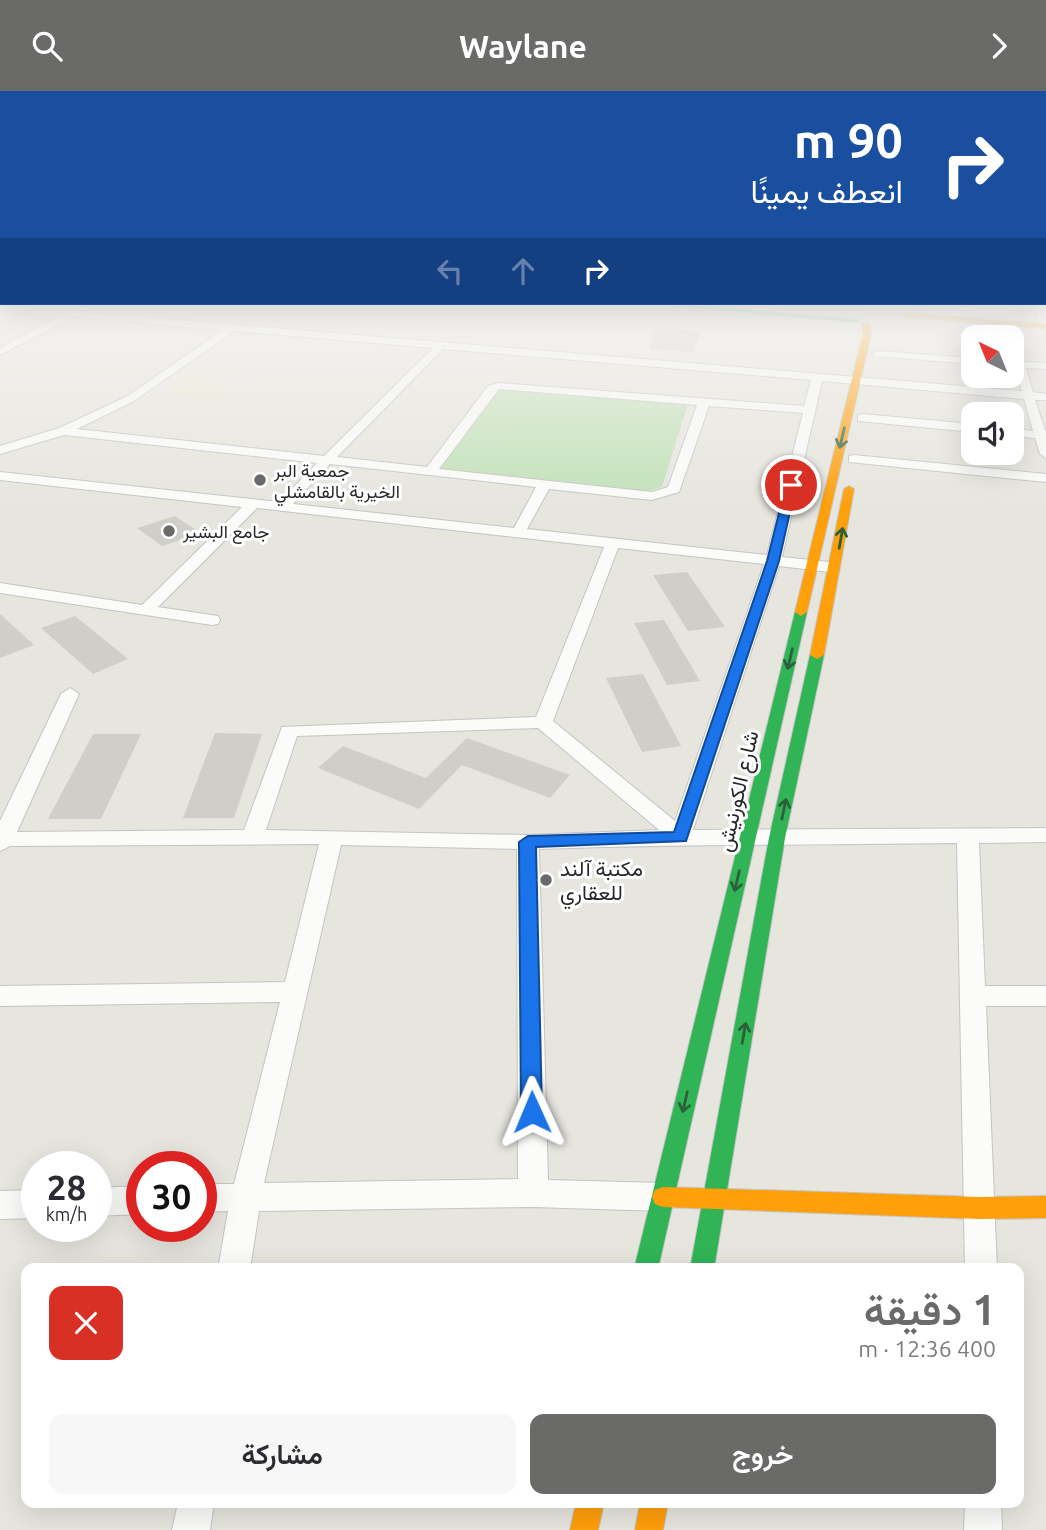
<!DOCTYPE html>
<html lang="ar">
<head>
<meta charset="utf-8">
<style>
  body { margin:0; font-family:Ubuntu,Vazirmatn,sans-serif; background:#f7f7f7; color:#2b2b33; direction:rtl; height:100vh; display:flex; flex-direction:column; font-size:26px; white-space:nowrap }
  * { box-sizing:border-box; margin:0 }
  p { font-size:23px; color:#7c7c81 }
  .icon { flex:none; width:38px; height:38px; fill:none; stroke:currentColor; stroke-width:2; stroke-linecap:round; stroke-linejoin:round }
  .map { position:relative; flex:1; overflow:hidden; direction:ltr }
  .panel { position:absolute; left:21px; top:1172px; width:1003px; height:245px; display:flex; flex-direction:column; background:#fff; border-radius:14px; box-shadow:0 7px 28px #0002; direction:rtl }
  .panel>* { flex:none }
  .top-card { position:absolute; left:0px; top:0px; width:1046px; height:214px; box-shadow:0 7px 28px #0002; direction:rtl; background:#1a4fa0; color:#fff; overflow:hidden }
  .needle { width:46px; rotate:317deg }
  .tools { position:absolute; left:961px; top:234px; display:grid; gap:14px }
  .tools a { display:grid; place-items:center; width:63px; height:63px; border-radius:14px; background:#fff; box-shadow:0 7px 28px #0002; font-size:35px }
  .speed { position:absolute; left:21px; top:1060px; display:flex; gap:14px; font-size:35px; font-weight:700; text-align:center }
  .speed>* { display:grid; place-content:center; width:91px; height:91px; border-radius:50%; background:#fff; box-shadow:0 7px 28px #0002; line-height:1 }
  .speed small { font-size:18px; font-weight:400 }
  .speed .limit { border:10px solid #d22; background:#fff; color:#111 }
  .pin { position:absolute; display:grid; place-items:center; width:60px; height:60px; color:#fff; margin:-30px; border:4px solid #fff; border-radius:50%; box-shadow:0 2px 7px #0007 }
  .me { position:absolute; width:77px; margin:-38px; rotate:359deg; stroke-linejoin:round; filter:drop-shadow(0 0 5px #0008) }
  .turn { display:flex; align-items:center; gap:24px; height:147px; padding:0 28px; font-size:32px }
  .turn .icon { width:91px; height:91px; stroke-width:2.5 }
  .turn b { display:block; font-size:49px; line-height:60px }
  .lanes { display:flex; align-items:center; height:66px; padding:0 28px; background:#0003; justify-content:center; gap:35px; direction:ltr }
  .lanes .off { opacity:.35 }
  .round { display:grid; place-items:center; flex:none; width:74px; height:74px; border-radius:14px; background:#f7f7f7 }
  .summary { display:flex; align-items:center; justify-content:space-between; height:119px; padding:0 28px }
  h1 { font-size:42px; font-weight:600; line-height:52px; color:#6a6a68 }
  .cta { display:flex; gap:14px; margin-top:auto; padding:14px 28px }
  .cta a { flex:1; height:80px; border-radius:14px; background:#6a6a68; color:#fff; font-size:28px; font-weight:600; line-height:80px; text-align:center }
  .cta a+a { background:#f7f7f7; color:#2b2b33 }
  header { display:flex; justify-content:space-between; align-items:center; height:91px; padding:0 28px; background:#6a6a68; color:#fff; font-size:32px; font-weight:600 }
  .map>svg:first-child { display:block }
  .education { fill:#e9e6d4 }
  .green { fill:#c1e1b8 }
  .building { fill:#cfcec9 }
  .lines { fill:none; stroke-linecap:round; stroke-linejoin:round }
  .street-casing { stroke:#c4c4c3; stroke-width:2 }
  .fast-casing { stroke:#c4c4c3; stroke-width:2 }
  .slow-casing { stroke:#c4c4c3; stroke-width:2 }
  .street { fill:#fbfbfa; fill-rule:evenodd }
  .fast { fill:#30b455; fill-rule:evenodd }
  .slow { fill:#ff9f0a; fill-rule:evenodd }
  .oneway { stroke:#2b603a }
  .route { fill:#1a73e8; stroke:#114b97; stroke-width:2 }
  .poi-dot { fill:#6a6a68; stroke:#fff; stroke-width:2.5 }
  .labels { text-anchor:middle; dominant-baseline:central; stroke-width:6; stroke-linejoin:round; paint-order:stroke }
  .far-poi-label { font-size:18px; fill:#282828; stroke:#fff; text-anchor:start }
  .street-label { font-size:21px; fill:#282828; stroke:#fff }
  .poi-label { font-size:21px; fill:#282828; stroke:#fff; text-anchor:start }
</style>
</head>
<body>
<header><svg class="icon" aria-label="forward" viewBox="0 0 24 24"><path d="M9 5l7 7-7 7"/></svg>Waylane<svg class="icon" aria-label="search" viewBox="0 0 24 24"><circle cx="10" cy="10" r="6"/><path d="M15 15l6 6"/></svg></header>
<div class="map">
<svg width="1046" height="1439" viewBox="0 0 1046 1439">
  <rect width="100%" height="100%" fill="#e6e5de"/>
  <!-- education -->
  <path class="education" d="M192,278L219,280L204,294L238,296L223,309L159,303Z"/>
  <!-- green -->
  <path class="green" d="M509,297L688,312L662,396L647,400L436,377L495,300Z"/>
  <!-- building -->
  <g class="building">
    <path d="M657,237L701,240L694,261L648,258Z"/>
    <path d="M175,425L201,442L162,455L137,437Z"/>
    <path d="M687,481L725,536L688,540L653,484Z"/>
    <path d="M0,523L34,554L0,567Z"/>
    <path d="M75,525L128,568L93,583L41,537Z"/>
    <path d="M664,529L700,590L667,594L634,532Z"/>
    <path d="M643,583L681,655L642,661L606,587Z"/>
    <path d="M215,642L262,643L234,727H183Z"/>
    <path d="M93,643H141L101,728H48Z"/>
    <path d="M467,647L570,684L550,707L462,674L419,718L318,677L343,655L426,687Z"/>
  </g>
  <g class="lines">
    <!-- street casing -->
    <g class="street-casing">
      <g id="street">
        <path d="M0,214L1022,300L1012,270L1046,272V278L1026,277L1033,301L1046,303V309H1035L1046,342V367L1040,363L1035,347L1012,345V337L1033,340L1024,308L822,290L782,466L830,471L838,476L830,481L779,475L693,739L1046,737V751L979,752L985,895H1046V915H986L997,1178H965L957,752C818,754 678,753 539,758L548,1089L663,1092L674,1096L678,1106L674,1116L663,1120L533,1116L259,1120L250,1178H218L228,1120L201,1121V1093H234L280,911L0,915V895L285,891L319,753L10,755L0,760V730L61,603L70,597L79,603L17,741L244,739L282,636L536,626L604,456L257,417L158,516L218,525L220,529L218,533L212,534L0,502V492L142,514L242,416L0,389V381L279,411L317,372L64,344L0,363V355L59,337L126,306L223,239L73,226L0,264V257L61,225L0,220ZM234,240L433,257L324,365L77,338L134,310ZM443,258L811,289L804,315L498,292L488,295L427,376L337,366ZM499,298L697,314L668,396L652,401L439,378ZM709,315L803,322L767,464L527,438L549,398L652,409L679,401ZM330,373L536,396L514,437L293,413ZM618,457L764,473L675,730L553,630ZM538,637L659,739L528,744L266,739L297,645ZM341,754L517,758L518,1088L264,1092Z"/>
        <path d="M767,214H777V215L772,218Z"/>
        <path d="M1036,214H1046V237L1039,235Z"/>
        <path d="M878,260L973,267V273L874,265L873,263Z"/>
        <path d="M862,323L973,333V341L858,330V324Z"/>
        <path d="M854,364L1046,383V391L849,371V365Z"/>
        <path d="M142,1095V1123L96,1125V1097Z"/>
        <path d="M37,1099V1127L0,1128V1100Z"/>
        <path d="M178,1412H214L210,1439H172Z"/>
        <path d="M965,1412H1001L1002,1439H964Z"/>
      </g>
    </g>
    <!-- fast casing -->
    <g class="fast-casing">
      <g id="fast">
        <path d="M655,214H692L860,229L856,231Z"/>
        <path d="M801,517L807,521L658,1178H634L795,521Z"/>
        <path d="M817,560L824,564L785,747L714,1178H690L769,747L810,564Z"/>
      </g>
    </g>
    <!-- slow casing -->
    <g class="slow-casing">
      <g id="slow">
        <path d="M902,222L1046,233V237L905,226Z"/>
        <path d="M866,231L870,233L871,243L807,521L801,525L795,521L863,243L862,233Z"/>
        <path d="M849,395L854,398L824,564L817,568L810,564L844,398Z"/>
        <path d="M663,1096L980,1106L1046,1105V1127L980,1128L663,1116L655,1113L652,1106L655,1099Z"/>
        <path d="M576,1412H604L598,1439H570Z"/>
        <path d="M640,1412H668L663,1439H635Z"/>
      </g>
    </g>
    <!-- street -->
    <use href="#street" class="street"/>
    <!-- fast -->
    <use href="#fast" class="fast"/>
    <!-- slow -->
    <use href="#slow" class="slow"/>
  </g>
  <!-- one-way arrows -->
  <defs><path id="oneway-shaft" d="M-6 0H5M1.5-3L5.5 0L1.5 3" fill="none" stroke-width="1.6" stroke-linecap="round" stroke-linejoin="round" transform="scale(1.75)"/></defs>
  <g class="oneway">
    <use href="#oneway-shaft" transform="translate(842 347) rotate(103)"/>
    <use href="#oneway-shaft" transform="translate(841 447) rotate(-80)"/>
    <use href="#oneway-shaft" transform="translate(790 568) rotate(103)"/>
    <use href="#oneway-shaft" transform="translate(784 718) rotate(-78)"/>
    <use href="#oneway-shaft" transform="translate(737 790) rotate(103)"/>
    <use href="#oneway-shaft" transform="translate(744 942) rotate(-80)"/>
    <use href="#oneway-shaft" transform="translate(685 1011) rotate(103)"/>
  </g>
  <!-- sky -->
  <linearGradient id="sky" x2="0" y2="1"><stop stop-color="#87b9e7"/><stop offset="0.51" stop-color="#f4f3f0"/><stop offset="1" stop-color="#f4f3f0" stop-opacity="0"/></linearGradient>
  <rect width="1046" height="416" fill="url(#sky)"/>
  <!-- route -->
  <path class="route" d="M791,391L796,394L779,470L686,750L536,756L542,1021L539,1027L532,1030L524,1027L521,1021L519,751L528,745L674,741L767,470L786,394Z"/>
  <!-- markers -->
  <g class="poi-dot">
    <circle cx="260" cy="389" r="7"/>
    <circle cx="169" cy="440" r="7"/>
    <circle cx="546" cy="789" r="7"/>
  </g>
  <g class="labels">
    <!-- far-poi labels -->
    <g class="far-poi-label">
      <text x="274" y="379">جمعية البر<tspan x="274" dy="21">الخيرية بالقامشلي</tspan></text>
      <text x="183" y="440">جامع البشير</text>
    </g>
    <!-- street labels -->
    <g class="street-label">
      <text transform="translate(737 700) rotate(-77)">شارع الكورنيش</text>
    </g>
    <!-- poi labels -->
    <g class="poi-label">
      <text x="560" y="777">مكتبة آلند<tspan x="560" dy="24">للعقاري</tspan></text>
    </g>
  </g>
</svg>
<div class="tools">
<a><svg class="needle" viewBox="-14 -14 28 28"><path d="M0-13l5 13h-10z" fill="#e53935"/><path d="M0 13l5-13h-10z" fill="#7c7c81"/></svg></a>
<a><svg class="icon" aria-label="sound" viewBox="0 0 24 24"><path d="M4 9h4l5-4v14l-5-4H4zM17 9q2 3 0 6"/></svg></a>
</div>
<div class="speed"><div>28<small>km/h</small></div><div class="limit">30</div></div>
<div class="pin" style="left:791px;top:394px;background:#d93025"><svg class="icon" aria-label="arrive" viewBox="0 0 24 24"><path d="M6 21V4h12l-3 4 3 4H6"/></svg></div>
<svg class="me" style="left:532px;top:1021px" viewBox="-20 -20 40 40"><path d="M0-17L14 15 0 8-14 15z" fill="#1a73e8" stroke="#fff" stroke-width="4"/></svg>
<div class="top-card">
<div class="turn"><svg class="icon" aria-label="right" viewBox="0 0 24 24"><path d="M7 20v-9h11M14 6l5 5-5 5"/></svg><div><b>90 m</b>انعطف يمينًا</div></div>
<div class="lanes"><svg class="icon off" aria-label="left" viewBox="0 0 24 24"><path d="M17 20v-9H6M10 6l-5 5 5 5"/></svg><svg class="icon off" aria-label="ahead" viewBox="0 0 24 24"><path d="M12 20V5M6 11l6-6 6 6"/></svg><svg class="icon" aria-label="right" viewBox="0 0 24 24"><path d="M7 20v-9h11M14 6l5 5-5 5"/></svg></div>
</div>
<section class="panel">
<div class="summary"><div><h1>1 دقيقة</h1><p>400 m · 12:36</p></div><a class="round" style="background:#d93025;color:#fff"><svg class="icon" aria-label="close" viewBox="0 0 24 24"><path d="M6 6l12 12M18 6L6 18"/></svg></a></div>
<div class="cta"><a>خروج</a><a>مشاركة</a></div>
</section>
</div>
</body>
</html>
